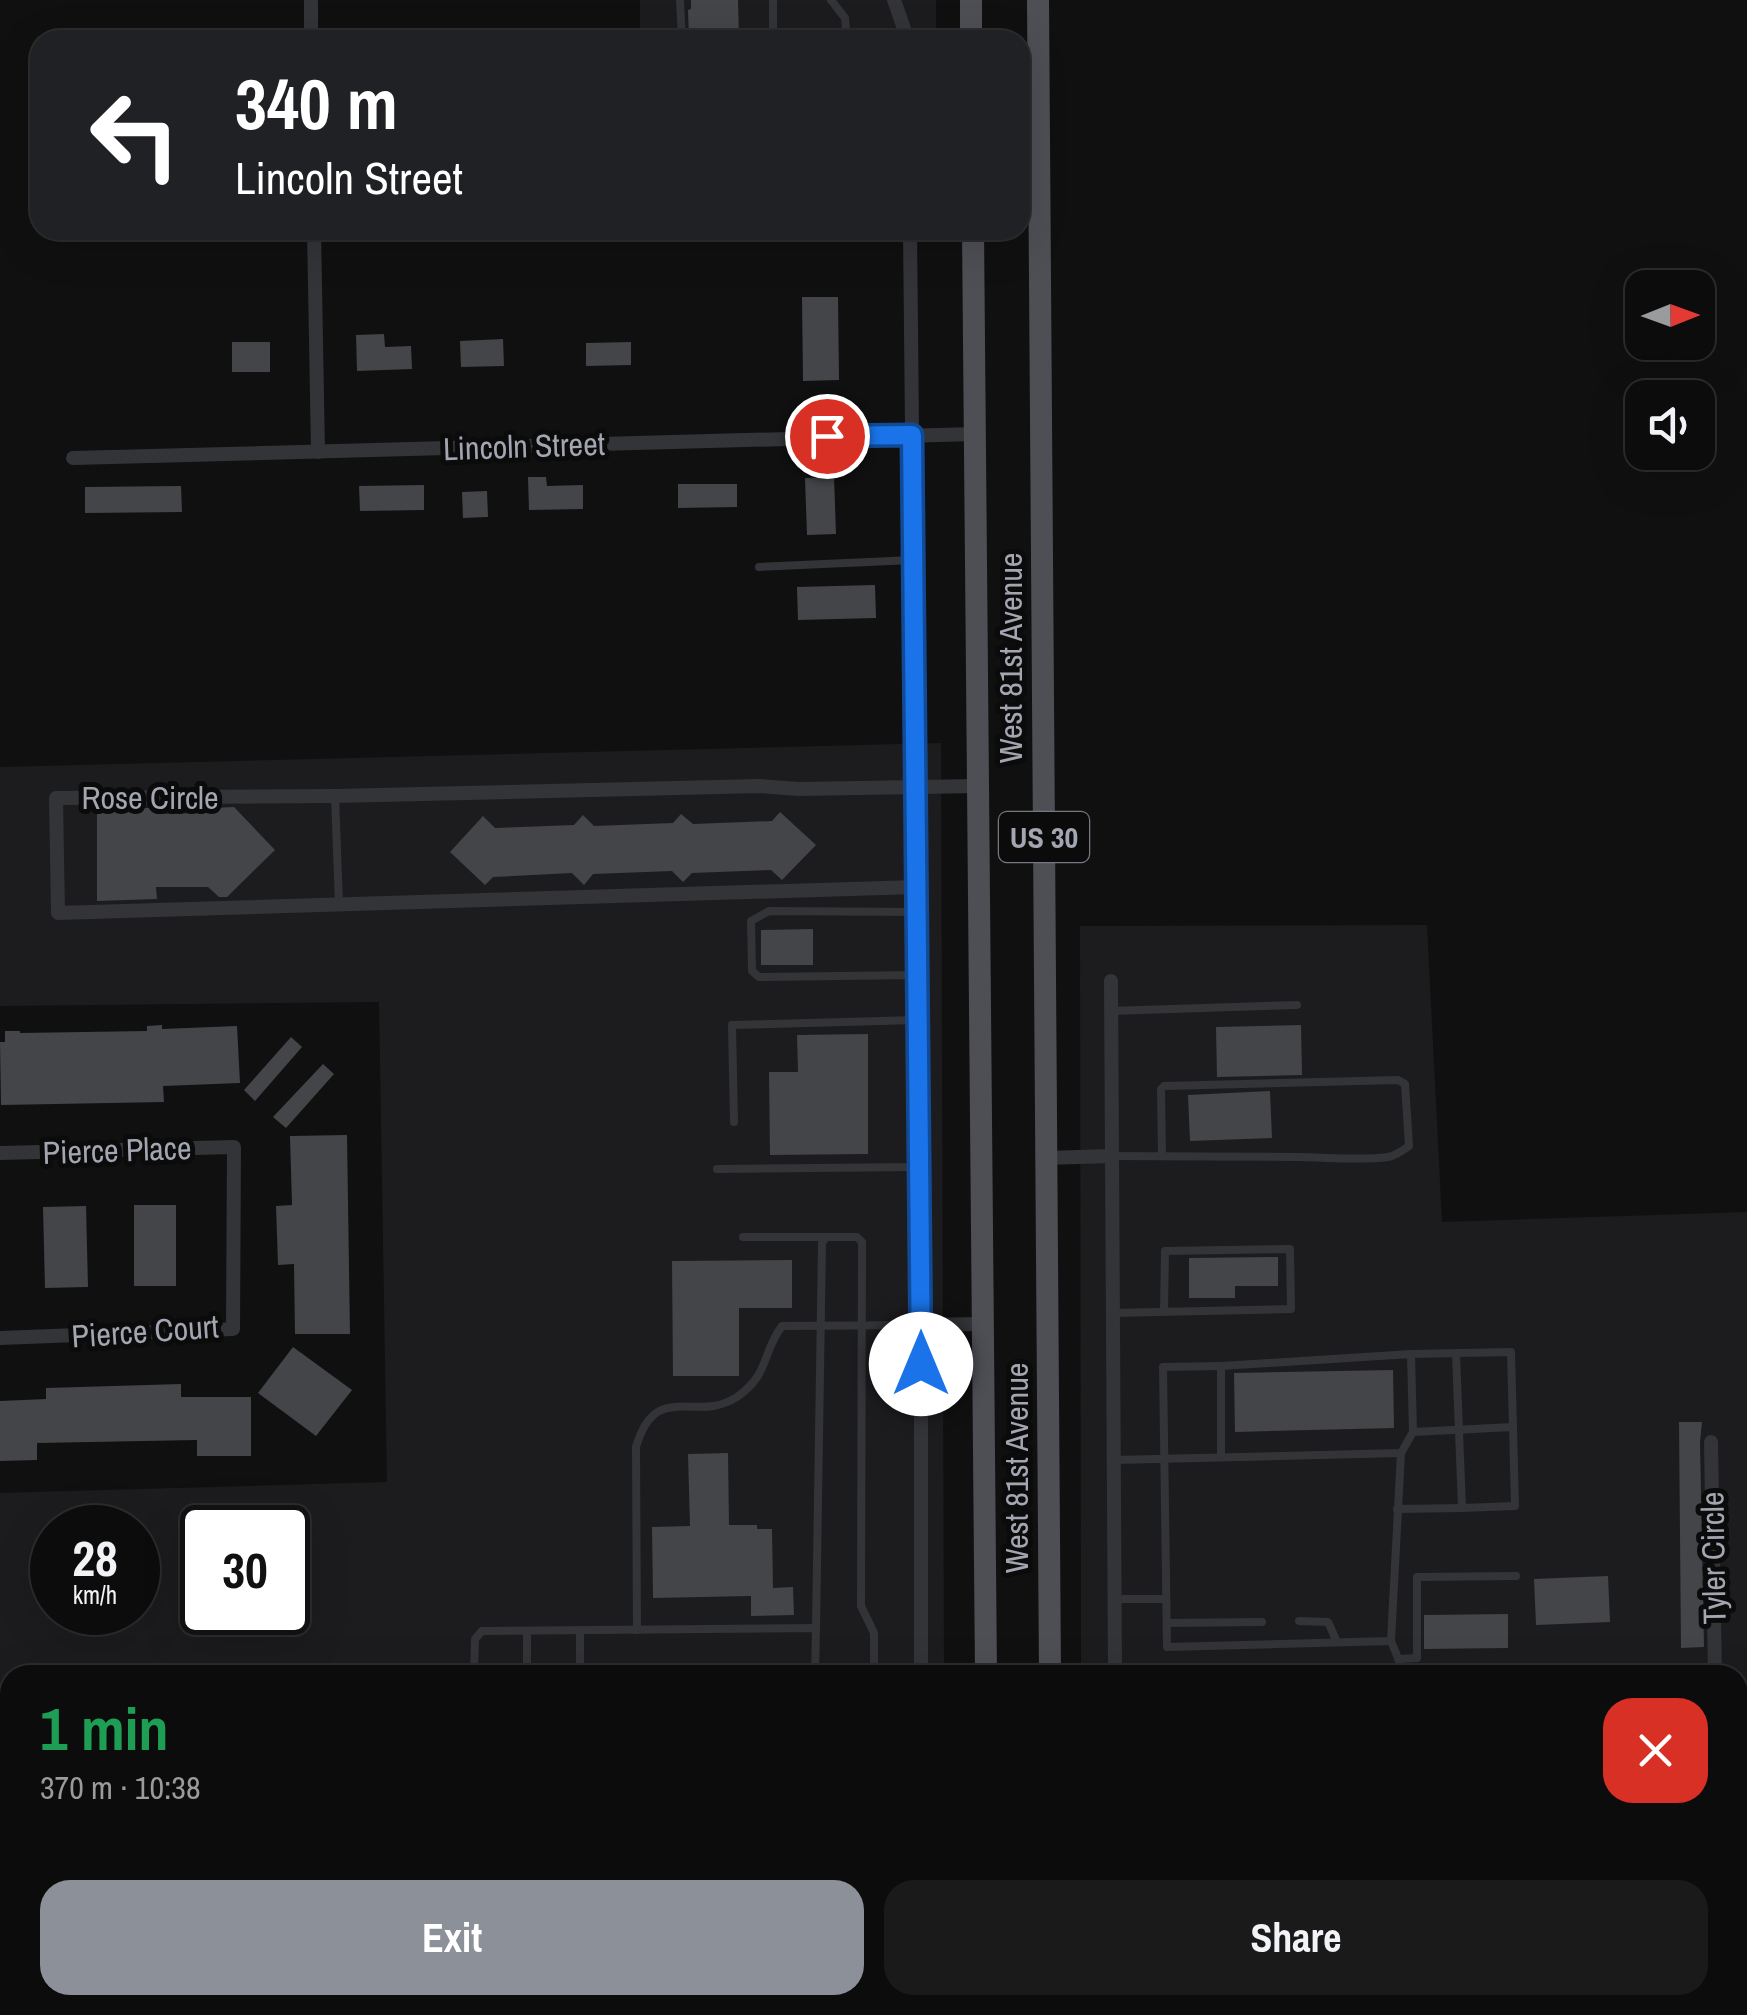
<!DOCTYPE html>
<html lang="en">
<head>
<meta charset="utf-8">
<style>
  body { margin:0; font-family:"Archivo Narrow",sans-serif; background:#1a1a1b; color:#f1f3f6; height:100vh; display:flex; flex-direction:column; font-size:38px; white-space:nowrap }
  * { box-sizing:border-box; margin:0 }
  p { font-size:32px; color:#9a9b9d }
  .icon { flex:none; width:55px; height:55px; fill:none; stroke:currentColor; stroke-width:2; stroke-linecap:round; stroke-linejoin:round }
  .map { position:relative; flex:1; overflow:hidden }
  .details { position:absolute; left:0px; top:1665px; width:1748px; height:350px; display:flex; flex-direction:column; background:#0c0c0d; border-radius:30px 30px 0 0; box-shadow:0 10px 40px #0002,0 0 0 2px #2c2c2e }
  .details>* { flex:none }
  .top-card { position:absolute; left:30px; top:30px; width:1000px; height:210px; border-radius:30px; box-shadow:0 10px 40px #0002,0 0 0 2px #2c2c2e; background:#202124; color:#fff; overflow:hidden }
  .needle { width:65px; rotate:89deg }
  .tools { position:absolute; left:1625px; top:270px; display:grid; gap:20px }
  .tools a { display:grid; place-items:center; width:90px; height:90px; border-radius:20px; background:#0c0c0d; box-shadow:0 10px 40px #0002,0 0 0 2px #2c2c2e; font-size:50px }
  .speed { position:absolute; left:30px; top:1505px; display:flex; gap:20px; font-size:50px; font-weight:700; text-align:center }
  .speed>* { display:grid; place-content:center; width:130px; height:130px; border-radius:50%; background:#0c0c0d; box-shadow:0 10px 40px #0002,0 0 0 2px #2c2c2e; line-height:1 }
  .speed small { font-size:25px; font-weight:400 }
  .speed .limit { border:5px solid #111; border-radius:15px; background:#fff; color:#111 }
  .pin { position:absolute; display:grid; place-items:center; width:85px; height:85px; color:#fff; margin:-42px; border:5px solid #fff; border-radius:50%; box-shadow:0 2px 10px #0007 }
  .me { position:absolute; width:110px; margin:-55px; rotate:0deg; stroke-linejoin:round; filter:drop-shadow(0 0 8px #0008) }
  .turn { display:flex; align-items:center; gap:35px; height:210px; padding:0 40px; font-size:45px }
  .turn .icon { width:130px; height:130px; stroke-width:2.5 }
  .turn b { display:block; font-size:70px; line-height:85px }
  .round { display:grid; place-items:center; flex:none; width:105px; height:105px; border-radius:30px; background:#1a1a1b }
  .summary { display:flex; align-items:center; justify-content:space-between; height:170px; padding:0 40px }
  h1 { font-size:60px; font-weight:800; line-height:75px; color:#1e9e55 }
  .button { display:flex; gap:20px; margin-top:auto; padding:20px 40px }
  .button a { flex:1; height:115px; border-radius:30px; background:#8c9099; color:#fff; font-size:40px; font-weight:800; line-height:115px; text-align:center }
  .button a+a { background:#1a1a1b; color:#f1f3f6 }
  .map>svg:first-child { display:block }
  .built { fill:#1c1c1e; fill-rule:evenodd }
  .building { fill:#444549 }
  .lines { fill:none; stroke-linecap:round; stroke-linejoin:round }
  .service { stroke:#333438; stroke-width:8 }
  .minor { stroke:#333438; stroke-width:14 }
  .primary { stroke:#4e4f55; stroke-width:22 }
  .route-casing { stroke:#114b97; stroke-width:25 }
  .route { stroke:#1a73e8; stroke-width:18 }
  .labels { text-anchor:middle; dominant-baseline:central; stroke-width:10; stroke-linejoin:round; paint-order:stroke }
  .shield { fill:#0b0b0c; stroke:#757880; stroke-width:2.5 }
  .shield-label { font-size:30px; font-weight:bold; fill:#a3a6b1 }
  .street-label { font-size:32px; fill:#a3a6b1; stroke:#0b0b0c }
</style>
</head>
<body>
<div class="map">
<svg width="1747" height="2015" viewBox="0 0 1747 2015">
  <rect width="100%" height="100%" fill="#101011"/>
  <!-- built -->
  <g class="built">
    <rect x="640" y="0" width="296" height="40"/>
    <path d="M941,743L944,1675H10V2005H945V2015H0V1493L387,1482L379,1002L0,1006V767ZM52,1528H138V1612H52ZM202,1528H288V1612H202Z"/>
    <path d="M1427,925L1442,1222L1747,1212V2015H1082V2005H1738V1675H1081L1080,926Z"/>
  </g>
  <!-- building -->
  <g class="building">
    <path d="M691,0H738L739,40H689L688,10L691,9Z"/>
    <path d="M802,297H838L839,380L803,381Z"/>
    <path d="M384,334L385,347L411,346L412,369L357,371L356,335Z"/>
    <path d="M503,339L504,366L461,367L460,341Z"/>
    <rect x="232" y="342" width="38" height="30"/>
    <path d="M631,342V365L586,366V343Z"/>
    <path d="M528,477H546L547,486L583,485V509L529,510Z"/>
    <path d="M834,477L836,534L807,535L805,478Z"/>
    <path d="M678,484H737V507L678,508Z"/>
    <path d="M424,485V510L360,511L359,486Z"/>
    <path d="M181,486L182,512L85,513V487Z"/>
    <path d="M487,491L488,517L463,518L462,492Z"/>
    <path d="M875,585L876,618L798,620L797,587Z"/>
    <path d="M234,807L275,850L227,897H219L208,887H156L157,899L97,901V808H155V814L206,813L213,808Z"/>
    <path d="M780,812L816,845L782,880L771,870L692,873L683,882L672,871L593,874L584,885L572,873L493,877L485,885L450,852L483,816L495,828L574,825L583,815L594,826L673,823L681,814L693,824L772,821Z"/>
    <path d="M813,929V965H761V930Z"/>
    <path d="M162,1025V1029L237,1026L240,1083L163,1086L164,1102L1,1105L0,1042H5V1031H20V1033L147,1031V1026Z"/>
    <path d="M1301,1025L1302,1075L1217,1077L1216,1027Z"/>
    <path d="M868,1034V1154L770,1155L769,1072H798L797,1035Z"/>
    <path d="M291,1037L302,1047L255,1101L244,1090Z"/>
    <path d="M323,1064L334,1074L286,1128L273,1117Z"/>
    <path d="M1270,1091L1272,1138L1190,1141L1188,1095Z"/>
    <path d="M347,1135L350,1334H295L294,1264L278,1265L276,1206L292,1205L290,1136Z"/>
    <rect x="134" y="1205" width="42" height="81"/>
    <path d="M86,1206L88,1287L45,1288L43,1207Z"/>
    <path d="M1278,1257V1286H1235V1298H1189V1258Z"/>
    <path d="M792,1260V1308H739V1376H673L672,1261Z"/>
    <path d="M293,1347L352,1390L316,1436L258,1393Z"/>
    <path d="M1393,1370L1394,1428L1235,1432L1234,1373Z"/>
    <path d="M181,1384V1397H251V1456H197V1440L37,1443V1460L0,1461V1401L46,1399V1388Z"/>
    <path d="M1679,1422H1702L1700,1442L1704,1647L1681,1648Z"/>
    <path d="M728,1453L729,1525H757V1529H772L773,1588L793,1587L794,1615L751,1616V1596L653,1598L652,1527L690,1526L688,1454Z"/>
    <path d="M1608,1576L1610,1622L1536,1625L1534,1579Z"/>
    <path d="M1508,1614V1648L1424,1649V1615Z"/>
  </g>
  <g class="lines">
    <!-- service -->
    <g class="service">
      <path d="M680,0L682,40"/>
      <path d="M773,0V33L775,40"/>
      <path d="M831,0L845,18L847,40"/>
      <path d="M759,567L913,560"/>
      <path d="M335,796L339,904"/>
      <path d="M916,912L769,911L751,921L752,971L759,977L917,975"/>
      <path d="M1110,1011L1297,1005"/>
      <path d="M734,1122L732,1025L917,1020"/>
      <path d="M1111,1156C1173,1156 1234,1157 1296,1157C1326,1157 1359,1161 1388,1157C1397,1155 1402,1151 1409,1146L1405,1084L1398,1080L1164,1086L1161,1089L1162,1156"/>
      <path d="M717,1169L918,1167"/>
      <path d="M743,1237H826"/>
      <path d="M1112,1313L1291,1309L1290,1249L1165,1251L1164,1312"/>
      <path d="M1411,1354L1511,1352L1513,1427L1413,1432"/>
      <path d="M1456,1354L1462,1508L1515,1506L1513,1427"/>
      <path d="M1221,1366L1163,1367L1167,1647L1391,1641L1401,1453"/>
      <path d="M1113,1460C1209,1457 1305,1455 1401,1453L1413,1432L1411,1354L1221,1366V1457"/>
      <path d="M1397,1509L1462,1508"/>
      <path d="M1115,1599H1166"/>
      <path d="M1299,1621L1328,1622L1337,1642"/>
      <path d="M1167,1623L1262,1622"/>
      <path d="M816,1628L822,1243L826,1237H857L862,1242L861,1606L874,1633V1675"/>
      <path d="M580,1630V1675"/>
      <path d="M637,1630L636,1447C656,1379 696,1424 737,1397C770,1374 762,1352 782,1326L921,1325"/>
      <path d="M527,1631V1675"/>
      <path d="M1391,1641L1405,1675"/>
      <path d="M1398,1659L1417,1658V1577L1516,1576"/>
      <path d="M474,1675L475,1639L482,1631L816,1628L815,1675"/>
      <path d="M1169,1675L1248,1673"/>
      <path d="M465,2005L505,2015"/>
      <path d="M1167,2005V2015"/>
      <path d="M261,2015L264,2005"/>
      <path d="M598,2015L599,2008L636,2015"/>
      <path d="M799,2015L806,2005"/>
      <path d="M1302,2015V2005"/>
    </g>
    <!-- minor -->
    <g class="minor">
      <path d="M894,0L908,40"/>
      <path d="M311,2V40"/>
      <path d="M314,230L318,452"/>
      <path d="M910,230L921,1325V1675"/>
      <path d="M73,458L975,434"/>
      <path d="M916,887L58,913L56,798L335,796L760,786L799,789L978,786"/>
      <path d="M1111,981L1115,1675"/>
      <path d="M0,1153L234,1147L233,1329L0,1338"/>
      <path d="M1046,1158L1111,1156"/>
      <path d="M921,1325L983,1324"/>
      <path d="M1711,1442L1715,1675"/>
      <path d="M1738,1697H1747"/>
      <path d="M1117,2005V2015"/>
      <path d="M872,2015L879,2005"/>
    </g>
    <!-- primary -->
    <g class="primary">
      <path d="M971,0V40"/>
      <path d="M1038,0L1050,1675"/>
      <path d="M973,230L986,1675"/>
      <path d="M989,2005V2015"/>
      <path d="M1051,2005V2015"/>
    </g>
  </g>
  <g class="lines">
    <!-- route casing -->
    <g class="route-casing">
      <path id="route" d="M827,436L912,435L921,1364"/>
    </g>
    <!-- route -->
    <use href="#route" class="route"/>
  </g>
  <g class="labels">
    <!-- shield labels -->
    <rect class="shield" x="999" y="812" width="90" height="50" rx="8"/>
    <g class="shield-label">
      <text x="1044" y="837">US 30</text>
    </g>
    <!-- street labels -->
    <g class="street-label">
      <text transform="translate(524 446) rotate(-2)">Lincoln Street</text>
      <text transform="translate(1010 658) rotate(-90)">West 81st Avenue</text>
      <text x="150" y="797">Rose Circle</text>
      <text transform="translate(117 1150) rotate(-2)">Pierce Place</text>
      <text transform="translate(145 1331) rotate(-4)">Pierce Court</text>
      <text transform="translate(1016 1468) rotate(-90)">West 81st Avenue</text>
      <text transform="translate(1713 1558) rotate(-91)">Tyler Circle</text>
    </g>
  </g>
</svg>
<div class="tools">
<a><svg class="needle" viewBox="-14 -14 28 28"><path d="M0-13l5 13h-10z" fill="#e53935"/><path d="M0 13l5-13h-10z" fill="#9a9b9d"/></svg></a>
<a><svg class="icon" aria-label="sound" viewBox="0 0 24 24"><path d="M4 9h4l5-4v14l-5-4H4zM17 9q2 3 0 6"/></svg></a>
</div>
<div class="speed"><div>28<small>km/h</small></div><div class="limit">30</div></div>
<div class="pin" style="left:827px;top:436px;background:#d93025"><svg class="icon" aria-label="arrive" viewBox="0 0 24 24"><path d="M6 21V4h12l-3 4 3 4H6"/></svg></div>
<svg class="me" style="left:921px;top:1364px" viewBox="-20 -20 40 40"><circle r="19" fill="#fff"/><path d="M0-13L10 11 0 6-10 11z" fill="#1a73e8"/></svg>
<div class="top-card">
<div class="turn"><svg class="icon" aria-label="left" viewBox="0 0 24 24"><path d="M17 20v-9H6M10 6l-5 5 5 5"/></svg><div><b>340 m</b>Lincoln Street</div></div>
</div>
<section class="details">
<div class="summary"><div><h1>1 min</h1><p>370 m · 10:38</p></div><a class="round" style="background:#d93025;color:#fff"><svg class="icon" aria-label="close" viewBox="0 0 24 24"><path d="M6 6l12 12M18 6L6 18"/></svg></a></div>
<div class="button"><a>Exit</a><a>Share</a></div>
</section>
</div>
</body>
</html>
